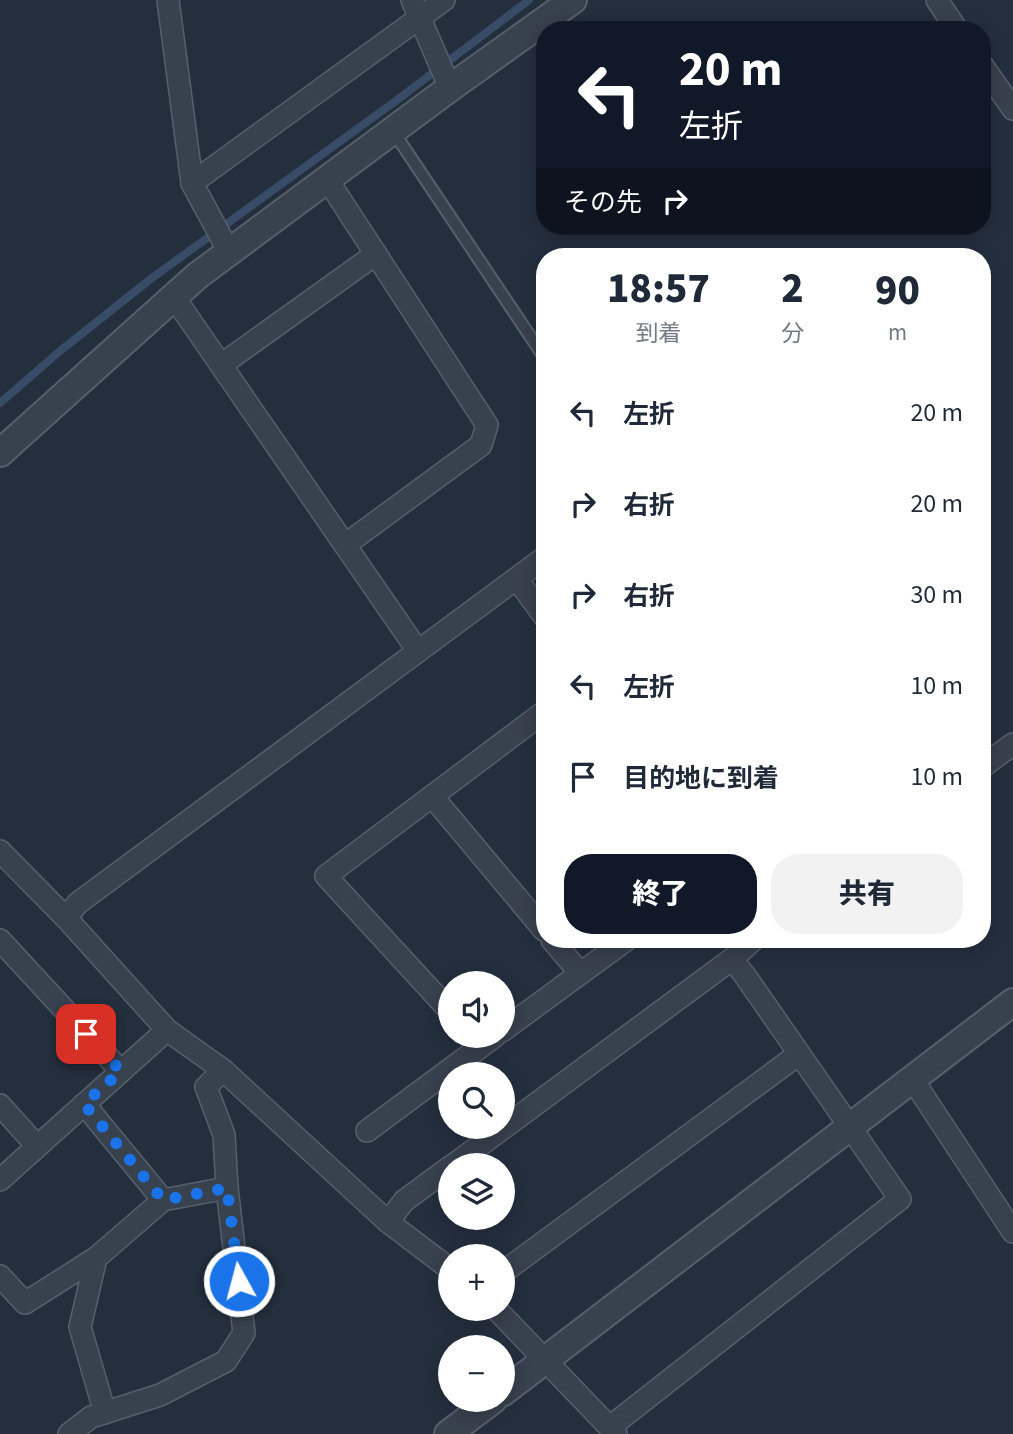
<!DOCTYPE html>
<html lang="ja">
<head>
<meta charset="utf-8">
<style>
  body { margin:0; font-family:"Source Sans 3","Noto Sans JP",sans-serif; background:#f2f2f3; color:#1f2937; height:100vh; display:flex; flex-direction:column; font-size:26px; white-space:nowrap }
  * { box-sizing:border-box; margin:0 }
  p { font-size:23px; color:#747a83 }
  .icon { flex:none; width:38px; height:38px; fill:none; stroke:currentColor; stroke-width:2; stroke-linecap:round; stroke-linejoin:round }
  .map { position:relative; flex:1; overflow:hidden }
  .side { position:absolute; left:536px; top:248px; width:455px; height:700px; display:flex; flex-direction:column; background:#fff; border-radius:28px; box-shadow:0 4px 18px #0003 }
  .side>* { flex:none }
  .guide { position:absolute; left:536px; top:21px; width:455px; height:214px; border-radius:28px; box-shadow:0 4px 18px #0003; background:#111827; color:#fff; overflow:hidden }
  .tools { position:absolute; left:438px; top:971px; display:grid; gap:14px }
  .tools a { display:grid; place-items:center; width:77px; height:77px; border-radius:50%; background:#fff; box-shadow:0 4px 18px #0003; font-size:35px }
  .pin { position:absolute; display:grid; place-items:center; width:60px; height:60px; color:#fff; margin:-30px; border-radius:14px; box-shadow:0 4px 10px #0006 }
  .me { position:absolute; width:77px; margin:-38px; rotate:353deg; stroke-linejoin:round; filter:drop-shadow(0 0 5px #0008) }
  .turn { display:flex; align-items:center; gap:24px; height:147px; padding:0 28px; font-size:32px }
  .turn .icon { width:91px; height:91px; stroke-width:2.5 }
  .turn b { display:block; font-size:49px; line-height:60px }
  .then { display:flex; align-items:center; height:66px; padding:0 28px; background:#0003; gap:14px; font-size:26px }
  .eta { display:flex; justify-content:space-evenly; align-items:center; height:119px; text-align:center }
  .eta b { font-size:42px; font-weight:800; line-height:49px }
  .primary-button { display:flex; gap:14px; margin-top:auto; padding:14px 28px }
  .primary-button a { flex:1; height:80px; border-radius:28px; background:#111827; color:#fff; font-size:28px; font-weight:800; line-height:80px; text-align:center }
  .primary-button a+a { background:#f2f2f3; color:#1f2937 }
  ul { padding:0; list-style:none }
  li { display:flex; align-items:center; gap:21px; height:91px; padding:0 28px }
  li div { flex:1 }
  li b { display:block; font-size:26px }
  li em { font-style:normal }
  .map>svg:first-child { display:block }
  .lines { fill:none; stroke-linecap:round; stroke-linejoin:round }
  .stream { stroke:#394c67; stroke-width:8 }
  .service-casing { stroke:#565f6c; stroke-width:14 }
  .minor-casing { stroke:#565f6c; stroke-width:24 }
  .tertiary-casing { stroke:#565f6c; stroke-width:30 }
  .service { stroke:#38414e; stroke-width:10 }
  .minor { stroke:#38414e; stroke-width:21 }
  .tertiary { stroke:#38414e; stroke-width:26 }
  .route { stroke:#1a73e8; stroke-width:12; stroke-dasharray:0 21.6 }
</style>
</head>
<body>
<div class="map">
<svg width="1013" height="1434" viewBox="0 0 1013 1434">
  <rect width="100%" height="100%" fill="#242f3e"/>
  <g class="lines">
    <!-- stream -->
    <path class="stream" d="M0,403L60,351L152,278L397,100L529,0"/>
    <!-- service casing -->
    <g class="service-casing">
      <path id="service" d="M393,131L544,357"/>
    </g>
    <!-- minor casing -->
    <g class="minor-casing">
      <g id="minor">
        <path d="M168,0L192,183L229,252"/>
        <path d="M412,0L450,88"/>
        <path d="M937,0L957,30"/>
        <path d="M982,65L1013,109"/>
        <path d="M327,179L487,425L481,445L345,545"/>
        <path d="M192,183L444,0"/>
        <path d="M174,297L418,651"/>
        <path d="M221,365L376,254"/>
        <path d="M517,579L544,616"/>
        <path d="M982,767L1013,744"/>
        <path d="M432,796L544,930"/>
        <path d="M0,851L66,918L167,1030L223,1070L388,1222L450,1269"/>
        <path d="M66,918L78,903L544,558"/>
        <path d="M0,940L121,1071"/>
        <path d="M552,940L580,973"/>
        <path d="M450,1011L326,876L544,712"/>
        <path d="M502,1031L626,940"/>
        <path d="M913,1080L1013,1232"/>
        <path d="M84,1104L163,1200"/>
        <path d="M0,1105L37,1146"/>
        <path d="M367,1131L495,1036"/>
        <path d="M452,1166L732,959L753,940"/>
        <path d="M0,1180L167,1030"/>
        <path d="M388,1222L404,1201L450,1167"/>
        <path d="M502,1273L799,1054"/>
        <path d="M0,1276L25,1303L96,1258"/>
        <path d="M496,1309L616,1434"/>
        <path d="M105,1413L80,1327L96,1258L163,1200L227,1188"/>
        <path d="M610,1427L900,1199L746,977L732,959"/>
        <path d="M69,1434L91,1417L160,1395L226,1361L244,1333L227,1188L224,1135L206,1087L223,1070"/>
      </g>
    </g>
    <!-- tertiary casing -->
    <g class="tertiary-casing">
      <g id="tertiary">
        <path d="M0,453L197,276L450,88L573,0"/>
        <path d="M502,1393L1013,1002"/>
        <path d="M448,1434L493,1400"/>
      </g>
    </g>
    <!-- service -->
    <use href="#service" class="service"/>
    <!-- minor -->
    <use href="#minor" class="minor"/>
    <!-- tertiary -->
    <use href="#tertiary" class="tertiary"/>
  </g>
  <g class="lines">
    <!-- route -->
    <path class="route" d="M86,1034L121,1071L84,1104L163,1200L227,1188L239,1281"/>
  </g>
</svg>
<div class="tools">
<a><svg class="icon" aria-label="sound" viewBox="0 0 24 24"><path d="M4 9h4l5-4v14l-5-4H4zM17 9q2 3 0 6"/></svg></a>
<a><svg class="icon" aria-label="search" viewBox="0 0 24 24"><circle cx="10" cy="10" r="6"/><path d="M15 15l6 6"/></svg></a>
<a><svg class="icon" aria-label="layers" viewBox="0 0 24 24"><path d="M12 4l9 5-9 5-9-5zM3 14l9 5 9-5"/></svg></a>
<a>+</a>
<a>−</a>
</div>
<div class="pin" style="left:86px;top:1034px;background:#d93025"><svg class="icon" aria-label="arrive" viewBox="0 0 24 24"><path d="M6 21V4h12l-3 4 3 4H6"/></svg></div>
<svg class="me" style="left:239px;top:1281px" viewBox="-20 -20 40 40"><circle r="17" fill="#1a73e8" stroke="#fff" stroke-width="3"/><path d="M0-11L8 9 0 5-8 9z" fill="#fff"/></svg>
<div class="guide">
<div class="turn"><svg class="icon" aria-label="left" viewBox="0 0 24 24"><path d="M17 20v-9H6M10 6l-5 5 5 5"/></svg><div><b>20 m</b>左折</div></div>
<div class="then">その先<svg class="icon" aria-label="right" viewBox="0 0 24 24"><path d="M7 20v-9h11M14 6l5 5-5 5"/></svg></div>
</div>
<section class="side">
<div class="eta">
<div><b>18:57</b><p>到着</p></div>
<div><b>2</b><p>分</p></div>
<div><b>90</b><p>m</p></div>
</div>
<ul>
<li><svg class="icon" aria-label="left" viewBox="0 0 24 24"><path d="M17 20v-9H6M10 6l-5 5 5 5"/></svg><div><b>左折</b></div><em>20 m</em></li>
<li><svg class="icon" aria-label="right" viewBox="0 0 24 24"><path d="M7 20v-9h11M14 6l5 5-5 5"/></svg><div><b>右折</b></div><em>20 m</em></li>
<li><svg class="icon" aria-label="right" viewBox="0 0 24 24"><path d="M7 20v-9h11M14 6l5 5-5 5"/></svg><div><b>右折</b></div><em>30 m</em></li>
<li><svg class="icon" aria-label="left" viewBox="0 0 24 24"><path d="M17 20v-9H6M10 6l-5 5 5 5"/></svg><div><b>左折</b></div><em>10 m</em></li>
<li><svg class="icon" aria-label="arrive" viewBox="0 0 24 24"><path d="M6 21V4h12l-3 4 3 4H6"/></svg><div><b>目的地に到着</b></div><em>10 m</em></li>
</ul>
<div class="primary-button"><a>終了</a><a>共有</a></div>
</section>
</div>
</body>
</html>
